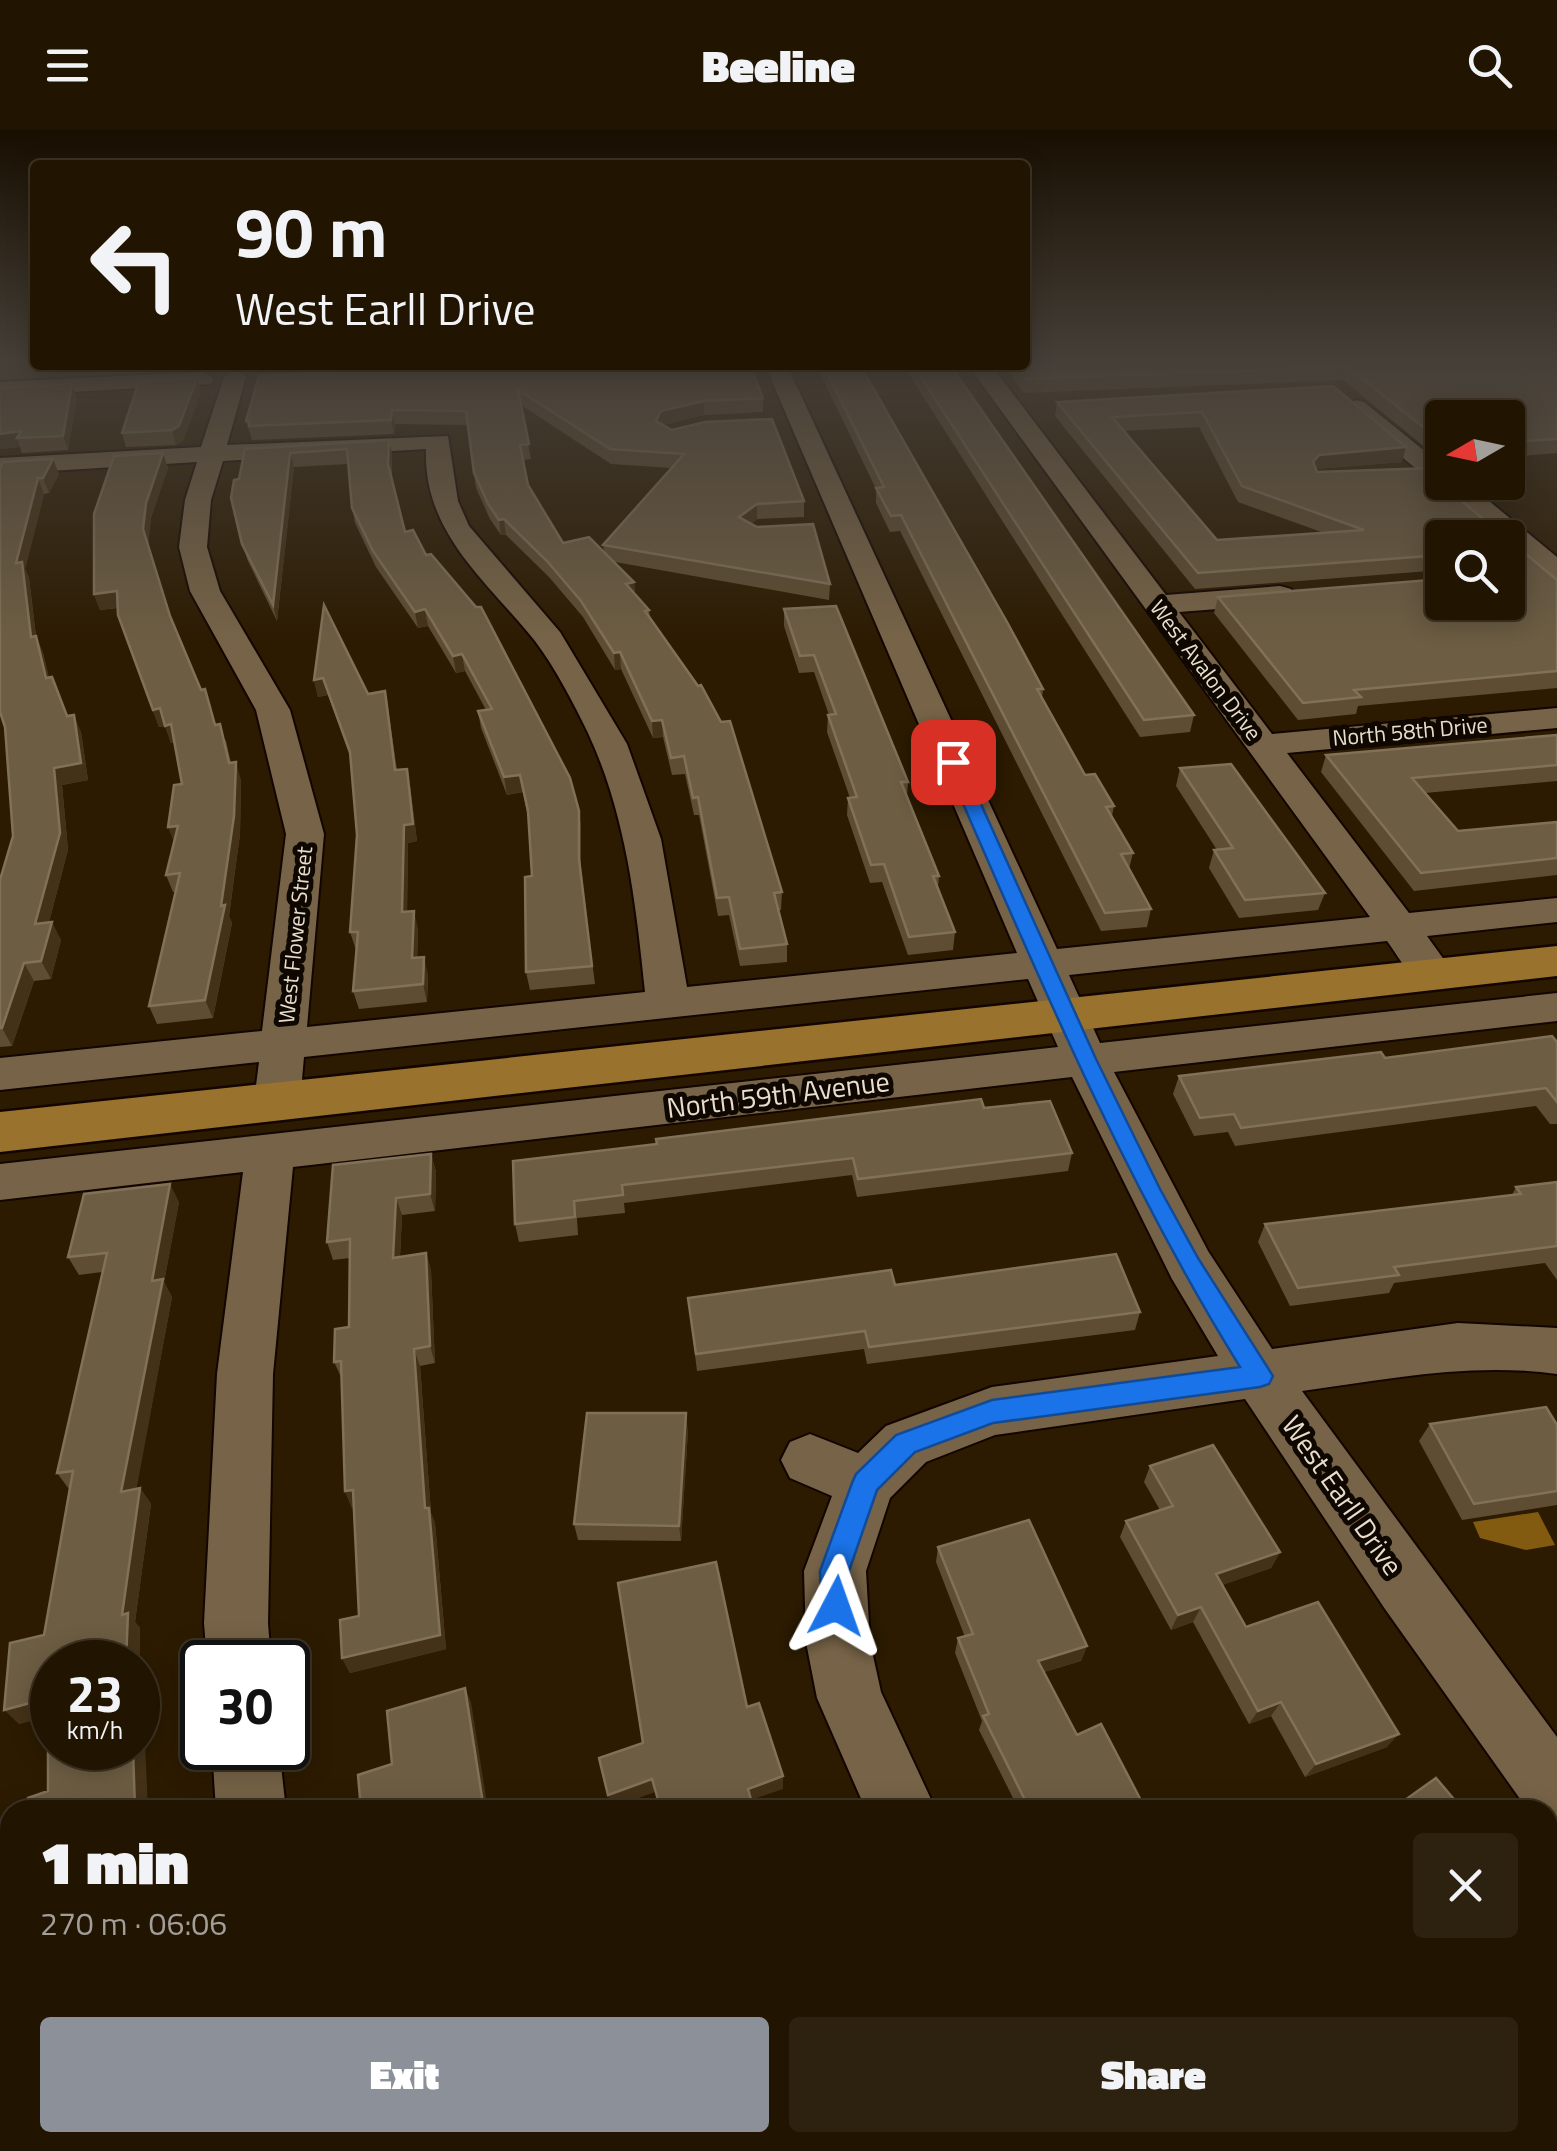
<!DOCTYPE html>
<html lang="en">
<head>
<meta charset="utf-8">
<style>
  body { margin:0; font-family:"Titillium Web",sans-serif; background:#2d2110; color:#f1f3f6; height:100vh; display:flex; flex-direction:column; font-size:38px; white-space:nowrap }
  * { box-sizing:border-box; margin:0 }
  p { font-size:32px; color:#a29e99 }
  .icon { flex:none; width:55px; height:55px; fill:none; stroke:currentColor; stroke-width:2; stroke-linecap:round; stroke-linejoin:round }
  .map { position:relative; flex:1; overflow:hidden }
  .details { position:absolute; left:0px; top:1670px; width:1558px; height:352px; display:flex; flex-direction:column; background:#211401; border-radius:30px 30px 0 0; box-shadow:0 5px 25px #0003,0 0 0 2px #3e3323 }
  .details>* { flex:none }
  .banner { position:absolute; left:30px; top:30px; width:1000px; height:210px; border-radius:10px; box-shadow:0 5px 25px #0003,0 0 0 2px #3e3323; background:#211401; color:#f1f3f6; overflow:hidden }
  .needle { width:65px; rotate:261deg }
  .fabs { position:absolute; left:1425px; top:270px; display:grid; gap:20px }
  .fabs a { display:grid; place-items:center; width:100px; height:100px; border-radius:10px; background:#211401; box-shadow:0 5px 25px #0003,0 0 0 2px #3e3323; font-size:50px }
  .speed { position:absolute; left:30px; top:1510px; display:flex; gap:20px; font-size:50px; font-weight:700; text-align:center }
  .speed>* { display:grid; place-content:center; width:130px; height:130px; border-radius:50%; background:#211401; box-shadow:0 5px 25px #0003,0 0 0 2px #3e3323; line-height:1 }
  .speed small { font-size:25px; font-weight:400 }
  .speed .limit { border:5px solid #111; border-radius:15px; background:#fff; color:#111 }
  .pin { position:absolute; display:grid; place-items:center; width:85px; height:85px; color:#fff; margin:-42px; border-radius:20px; box-shadow:0 5px 15px #0006 }
  .me { position:absolute; width:110px; margin:-55px; rotate:4deg; stroke-linejoin:round; filter:drop-shadow(0 0 8px #0008) }
  .turn { display:flex; align-items:center; gap:35px; height:210px; padding:0 40px; font-size:45px }
  .turn .icon { width:130px; height:130px; stroke-width:2.5 }
  .turn b { display:block; font-size:70px; line-height:85px }
  .round { display:grid; place-items:center; flex:none; width:105px; height:105px; border-radius:10px; background:#2d2110 }
  .overview { display:flex; align-items:center; justify-content:space-between; height:170px; padding:0 40px }
  h1 { font-size:60px; font-weight:800; line-height:75px }
  .cta { display:flex; gap:20px; margin-top:auto; padding:20px 40px }
  .cta a { flex:1; height:115px; border-radius:10px; background:#8c9099; color:#fff; font-size:40px; font-weight:800; line-height:115px; text-align:center }
  .cta a+a { background:#2d2110; color:#f1f3f6 }
  header { display:flex; justify-content:space-between; align-items:center; height:130px; padding:0 40px; background:#211401; font-size:45px; font-weight:800 }
  .map>svg:first-child { display:block }
  .green { fill:#4d3710 }
  .water { fill:#825b10 }
  .lines { fill:none; stroke-linecap:round; stroke-linejoin:round }
  .minor-casing { stroke:#130500; stroke-width:4 }
  .major-casing { stroke:#130500; stroke-width:5 }
  .minor { fill:#776448; fill-rule:evenodd }
  .major { fill:#99722d; fill-rule:evenodd }
  .wall { fill:#5e4d33; fill-rule:evenodd }
  .shaded-wall { fill:#443218 }
  .building { fill:#6d5d43; stroke:#817159; stroke-width:2.5; fill-rule:evenodd }
  .route { fill:#1a73e8; stroke:#114b97; stroke-width:2.5 }
  .labels { text-anchor:middle; dominant-baseline:central; stroke-width:10; stroke-linejoin:round; paint-order:stroke }
  .far-street-label { font-size:22px; fill:#e9dece; stroke:#0e0801 }
  .street-label { font-size:28px; fill:#e9dece; stroke:#0e0801 }
</style>
</head>
<body>
<header><svg class="icon" aria-label="menu" viewBox="0 0 24 24"><path d="M4 6h16M4 12h16M4 18h16"/></svg>Beeline<svg class="icon" aria-label="search" viewBox="0 0 24 24"><circle cx="10" cy="10" r="6"/><path d="M15 15l6 6"/></svg></header>
<div class="map">
<svg width="1557" height="2021" viewBox="0 0 1557 2021">
  <rect width="100%" height="100%" fill="#2c1b01"/>
  <!-- green -->
  <path class="green" d="M0,230H35V235H348L0,253Z"/>
  <!-- water -->
  <path class="water" d="M1538,1382L1555,1415L1526,1420L1480,1408L1473,1392Z"/>
  <g class="lines">
    <!-- minor casing -->
    <g class="minor-casing">
      <g id="minor">
        <path d="M765,235H787L1057,819L1370,787L968,235H991L1166,465L1280,456L1291,459L1295,465L1291,471L1280,474L1179,482L1272,604L1557,578V598L1287,623L1409,783L1557,768V792L1427,806L1455,845L1449,855C1415,864 1405,835 1387,811L1069,845L1100,913L1557,863V891L1114,942L1208,1121L1272,1219L1458,1193L1557,1198V1244C1471,1232 1388,1249 1302,1261L1557,1607V1697L1548,1693V1680H1528L1385,1479L1245,1269L995,1305L926,1332L890,1368L866,1441L870,1512L881,1562L936,1680H866L817,1568L806,1512L804,1441L832,1366L790,1348L781,1330L790,1312L810,1304L858,1323L886,1296L992,1257L1218,1226L1172,1149L1072,947L293,1037L273,1244L268,1493L271,1532H207L204,1493L217,1244L243,1042L0,1070V1034L1058,917L1028,849L304,927L300,971L293,983L277,987L261,983L254,971L259,932L0,960V928L262,901L286,704L256,580L190,461L179,417L185,370L197,332L0,344V328L201,317L224,247L235,240L246,247L227,315L448,306L458,371L469,396L560,502L627,614L661,709L687,857L1017,823ZM426,319C423,403 487,451 535,511C556,539 573,572 588,603C626,684 636,774 645,862L307,897L324,704L290,580L220,461L207,417L211,370L223,331Z"/>
        <path d="M203,242L214,249L211,254L0,266V252Z"/>
        <path d="M1356,270L1364,272L1442,335V352H1466L1557,427V451L1547,448L1508,415V408H1499L1348,282L1344,277Z"/>
        <path d="M212,1618H279L286,1680H216Z"/>
        <path d="M237,2012H317L318,2021H238Z"/>
        <path d="M1020,2012H1101L1104,2021H1024Z"/>
      </g>
    </g>
    <!-- major casing -->
    <g class="major-casing">
      <path id="major" d="M1557,816V846L0,1022V982Z"/>
    </g>
    <!-- minor -->
    <use href="#minor" class="minor"/>
    <!-- major -->
    <use href="#major" class="major"/>
  </g>
  <!-- wall -->
  <g class="wall">
    <path d="M1557,230V323L1508,327V288H1442V331L1343,250L1024,263L1002,235Z"/>
    <path d="M816,235H867L861,238L1043,559L1042,568L1085,645L1114,676L1112,686L1133,723L1129,739L1151,779L1147,797L1101,801L900,401L890,402L876,373V359Z"/>
    <path d="M903,235H950L1194,585L1190,602L1140,607Z"/>
    <path d="M259,246L763,268V282L704,285L663,295L804,371V387L757,389L751,394L830,454L829,470L615,432L634,452L635,464L649,480L650,488L782,762L781,780H779L787,814V832L740,836L729,785L718,786L699,685H694L685,644L672,645L663,607L653,608L621,539L615,540L583,487L549,447L506,405H501L490,389L476,358L467,295L395,294L394,304L252,310L246,291ZM521,275L611,334L671,338L603,415L604,422L563,413L528,355L523,330L531,329Z"/>
    <path d="M1333,256L1402,332L1316,339L1317,342L1442,408V440L1195,459L1055,286L1057,272ZM1199,297L1238,372L1324,403L1217,410L1123,301Z"/>
    <path d="M201,262L183,311L176,315L126,317L122,303Z"/>
    <path d="M77,268L68,320L22,323L20,317L0,319Z"/>
    <path d="M389,310L392,325V346L405,402L426,425L579,681L581,698V747L595,854L530,860L526,842L532,746L528,688L523,662L507,665L481,598L478,581L486,580L465,541L456,543L428,496L418,498L376,437L355,393L352,378L348,334L294,337L277,491L247,429L231,368L239,349L245,319Z"/>
    <path d="M163,323L168,338L151,388L148,415L172,489L216,595L226,611L231,633L241,650L240,704L229,786L232,793L213,888L157,894L149,876L176,762H173L166,745L174,712L182,654L174,612L171,613L165,596L159,597L118,485V478L100,480L94,464Z"/>
    <path d="M0,338L59,344L49,363L44,364L25,439L29,448L36,506L43,523L49,548L68,586L81,602L88,650L62,655L68,720L49,792L61,810L51,849L34,851L12,916L0,917V750L13,706L5,597Z"/>
    <path d="M1557,450V558L1358,576L1356,584L1298,590L1214,483L1218,467Z"/>
    <path d="M784,479L908,652L907,666L939,746L938,757L955,802L953,820L908,825L882,752L870,753L847,685L848,668H850L827,602L828,585H829L814,542L799,543L784,496Z"/>
    <path d="M314,550L368,564L388,578L397,640L410,656L417,711L408,713L407,781L418,799L417,827L428,845L427,872L359,879L353,861L356,820L350,802L357,705L351,629L328,565L318,567Z"/>
    <path d="M1557,605V651L1425,663L1458,701L1557,692V745L1414,761L1321,642L1326,625Z"/>
    <path d="M1180,638L1325,763L1318,780L1239,788L1209,738L1214,720H1217L1176,656Z"/>
    <path d="M1557,912V994H1550L1536,976L1235,1016L1228,1002L1194,1006L1173,964L1179,946Z"/>
    <path d="M984,978L1072,1023L1068,1041L857,1067L852,1045L624,1073L625,1083L577,1088L578,1105L519,1112L515,1094L513,1031Z"/>
    <path d="M431,1024L436,1042L435,1081L402,1085L400,1127L426,1123L431,1141L435,1233L420,1236L431,1383L435,1393L446,1519L350,1543L342,1528L359,1486L353,1377L352,1378L345,1361L342,1249L334,1232L349,1197L350,1128L333,1130L327,1112Z"/>
    <path d="M1557,1052V1150L1545,1133L1394,1153L1389,1163L1290,1176L1258,1112L1265,1094L1512,1065L1516,1057Z"/>
    <path d="M179,1072L164,1152L172,1167L136,1359L140,1358L151,1374L135,1492L140,1498L138,1588V1532H52L138,1618V1606L145,1614L48,1661V1611L43,1606L44,1587L19,1594L44,1505L69,1359L57,1343L102,1142L79,1145L68,1127Z"/>
    <path d="M895,1155L1140,1182L1135,1200L867,1234L864,1219L697,1241L688,1168Z"/>
    <path d="M1430,1294L1557,1295V1375L1462,1390L1419,1311Z"/>
    <path d="M688,1300L681,1411L578,1410L574,1394Z"/>
    <path d="M1150,1336L1280,1422L1271,1438L1222,1455L1246,1497L1387,1617L1305,1647L1271,1586L1249,1594L1193,1492L1171,1500L1120,1407L1126,1391L1160,1380L1144,1352Z"/>
    <path d="M938,1417L1087,1516L1081,1531L1044,1542L1077,1605L1146,1680H1019L979,1600L982,1591L955,1523L958,1508L965,1507L936,1432Z"/>
    <path d="M1557,1889V1950L1548,1938V1896Z"/>
    <path d="M1557,1995V2007L1551,1999Z"/>
    <path d="M1212,2012H1346L1350,2019L1359,2012H1385L1391,2021H1217Z"/>
  </g>
  <!-- shaded-wall -->
  <g class="shaded-wall">
    <path d="M197,248L201,262L183,311L176,315L172,300Z"/>
    <path d="M72,254L77,268L68,320L63,306Z"/>
    <path d="M704,271V285L662,295L656,291L661,281Z"/>
    <path d="M392,280L395,294L394,304L391,290Z"/>
    <path d="M21,301L17,308L20,317L0,319V304Z"/>
    <path d="M389,310L392,325L391,349L388,334Z"/>
    <path d="M1406,317L1402,332L1315,339L1313,332L1319,325Z"/>
    <path d="M163,323L168,338L151,388L148,415L143,399L146,373Z"/>
    <path d="M290,323L294,337L277,491L273,475Z"/>
    <path d="M53,329L59,344L49,363L43,348Z"/>
    <path d="M38,348L44,364L25,439L29,448L38,524L31,507L16,433Z"/>
    <path d="M757,374V389L739,402V387Z"/>
    <path d="M504,389L506,405H501L499,390Z"/>
    <path d="M634,452L635,468L626,454Z"/>
    <path d="M117,461L123,477L100,480L94,464Z"/>
    <path d="M425,479L428,496L418,498L415,482Z"/>
    <path d="M36,506L43,523L53,565L46,548Z"/>
    <path d="M620,522L621,539L615,540L614,523Z"/>
    <path d="M462,524L465,541L456,543L453,526Z"/>
    <path d="M323,548L328,565L318,567L314,550Z"/>
    <path d="M385,561L388,578L399,658L395,640Z"/>
    <path d="M160,578L171,594L177,611L171,613L165,596L159,597L153,580Z"/>
    <path d="M74,585L81,602L88,650L62,655L68,720L44,811L35,794L54,638Z"/>
    <path d="M662,590L663,607L653,608L652,591Z"/>
    <path d="M236,632L241,650L240,704L229,786L232,793L213,888L205,870L221,776Z"/>
    <path d="M407,639L410,656L417,711L408,713L407,800L402,782Z"/>
    <path d="M520,645L523,662L507,665L504,647Z"/>
    <path d="M579,681L581,698V747L579,729Z"/>
    <path d="M178,696L175,715L168,697Z"/>
    <path d="M414,781L418,799L417,846L412,828Z"/>
    <path d="M52,792L61,810L51,849L41,831Z"/>
    <path d="M424,827L428,845L427,872L423,854Z"/>
    <path d="M24,833L34,851L12,916L2,898Z"/>
    <path d="M431,1024L436,1042L435,1081L430,1064Z"/>
    <path d="M170,1054L179,1072L164,1152L172,1167L133,1378L121,1362L152,1151Z"/>
    <path d="M396,1068L402,1085L399,1146L393,1128Z"/>
    <path d="M426,1123L431,1141L435,1233L430,1216Z"/>
    <path d="M414,1219L420,1236L431,1383L435,1393L446,1519L350,1543L342,1528L425,1378Z"/>
    <path d="M686,1283L688,1300L681,1411L679,1396Z"/>
    <path d="M140,1358L151,1374L135,1492L140,1498L138,1588V1532H126L122,1485Z"/>
    <path d="M353,1360L360,1376L352,1378L345,1361Z"/>
    <path d="M1280,1422L1271,1438L1208,1460L1216,1444Z"/>
    <path d="M1201,1477L1193,1492L1171,1500L1178,1485Z"/>
    <path d="M1087,1516L1081,1531L1033,1545L1038,1531Z"/>
    <path d="M465,1558L471,1572L488,1680H484Z"/>
    <path d="M45,1569L52,1585L19,1594L4,1580Z"/>
    <path d="M1281,1572L1271,1586L1249,1594L1258,1581Z"/>
    <path d="M1399,1604L1387,1617L1305,1647L1316,1634Z"/>
    <path d="M138,1606L145,1614L148,1680H135L133,1618H138Z"/>
    <path d="M783,1646V1659L748,1671V1659Z"/>
    <path d="M652,1649L655,1662L611,1678L608,1665Z"/>
    <rect x="129" y="2012" width="15" height="9"/>
  </g>
  <!-- building -->
  <g class="building">
    <path d="M1025,230H1557V309L1508,312V288H1442V312L1347,237L1026,249L1015,235H1025Z"/>
    <path d="M459,235H750L763,268L704,271L661,281L656,291L672,300L705,292L772,289L804,371L757,374L739,387L757,397L813,394L830,454L603,415L684,324L610,319L518,260L529,314L520,315L528,355L563,413L589,407L634,452L626,454L649,480L645,481L698,556L701,555L721,592L730,591L782,762L774,763L787,814L740,819L729,767L717,768L698,667L693,668L684,626L671,628L662,590L652,591L620,522L614,523L581,471L547,431L504,389L499,390L488,374L474,343L466,281L392,280L391,290L249,296V291H246L259,246Z"/>
    <path d="M823,235H860L1007,492L1043,559H1037L1085,645L1095,644L1114,676L1106,677L1133,723L1121,724L1151,779L1105,783L901,385L891,386L876,358L884,357Z"/>
    <path d="M913,235H950L1194,585L1144,590Z"/>
    <path d="M197,248L179,296L172,300L122,303L139,251Z"/>
    <path d="M72,254L63,306L17,308L21,301L0,304V258Z"/>
    <path d="M1333,256L1406,317L1319,325L1313,332L1317,342L1432,338L1442,347V352H1450L1462,363L1458,368L1506,408H1442V425L1198,443L1057,272ZM1202,282L1242,356L1364,400L1217,410L1112,287Z"/>
    <path d="M389,310L388,334L405,402L413,400L426,425L431,424L476,477H481L570,648L579,681V729L592,836L526,842L525,747L532,746L528,681L520,645L504,647L478,581L492,579L462,524L453,526L425,479L415,482L373,421L352,378L347,319L290,323L273,475L242,414L231,368L234,350L239,349L245,319Z"/>
    <path d="M163,323L146,373L143,399L170,486L201,560L205,559L215,595L220,594L229,633L236,632L234,686L221,776L225,775L205,870L149,876L180,743L166,745L178,696L168,697L174,655L182,654L171,594L165,596L160,578L153,580L118,485L117,461L94,464V384L114,326Z"/>
    <path d="M53,329L43,348H38L16,433L22,432L31,507L36,506L46,548L52,547L67,586L74,585L81,633L54,638L60,703L35,794L52,792L41,831L24,833L2,898H0V750L13,706L5,597L0,582V338L3,332Z"/>
    <path d="M1508,409L1557,450V541L1354,560L1361,567L1303,573L1218,467L1442,449V472H1508Z"/>
    <path d="M324,475L368,564L385,561L395,640L407,639L413,694L404,695L402,782L414,781L412,828L424,827L423,854L353,861L358,802H350L357,705L350,622L323,548L314,550Z"/>
    <path d="M836,476L908,652H901L939,746H933L955,802L909,807L884,734L871,735L848,668L857,667L828,585L836,584L814,525L800,526L784,479Z"/>
    <path d="M1557,605V635L1412,648L1458,701L1557,692V728L1421,743L1326,625Z"/>
    <path d="M1231,634L1325,763L1245,770L1214,720L1233,718L1180,638Z"/>
    <path d="M1552,906L1557,912V972L1546,958L1241,998L1234,984L1200,988L1179,946L1381,922L1385,928Z"/>
    <path d="M981,969L984,978L1050,971L1072,1023L858,1049L853,1028L622,1055L623,1065L574,1071L575,1087L515,1094L513,1031L657,1014L656,1009Z"/>
    <path d="M431,1024L430,1064L396,1068L393,1128L426,1123L430,1216L414,1219L425,1378H429L440,1505L342,1528L340,1490L359,1486L353,1360L345,1361L341,1231L334,1232L335,1199L349,1197L350,1109L327,1112L333,1035Z"/>
    <path d="M1557,1052V1116L1394,1137L1399,1145L1298,1158L1265,1094L1521,1064L1516,1057Z"/>
    <path d="M170,1054L152,1151L163,1149L121,1362L140,1358L122,1485L128,1483L126,1532H52V1618H133L135,1680H28V1668L48,1661V1605L43,1606L45,1569L4,1580L10,1513L44,1505L73,1341L57,1343L107,1123L68,1127L84,1064Z"/>
    <path d="M1116,1124L1140,1182L869,1217L865,1201L696,1224L688,1168L891,1140L895,1155Z"/>
    <path d="M1546,1277L1557,1295V1361L1474,1374L1430,1294Z"/>
    <path d="M587,1283H686L679,1396L574,1394Z"/>
    <path d="M1213,1315L1280,1422L1216,1444L1246,1497L1318,1472L1399,1604L1316,1634L1281,1572L1258,1581L1201,1477L1178,1485L1126,1391L1173,1376L1150,1336Z"/>
    <path d="M1029,1390L1087,1516L1038,1531L1077,1605L1101,1594L1146,1680H1030L983,1586L989,1584L958,1508L973,1504L938,1417Z"/>
    <path d="M716,1432L747,1577L759,1573L783,1646L748,1659L754,1680H661L652,1649L608,1665L599,1628L643,1613L618,1453Z"/>
    <path d="M465,1558L484,1680H361L358,1645L392,1634L387,1581Z"/>
    <path d="M1436,1648L1463,1680H1391Z"/>
    <path d="M1557,1893V1918L1548,1906V1901Z"/>
    <path d="M13,2012H129V2021H4L13,2017Z"/>
    <path d="M423,2012H536L538,2021H424Z"/>
    <path d="M795,2012H927L930,2021H798Z"/>
    <path d="M1226,2012H1346L1352,2021H1232Z"/>
    <path d="M1364,2012H1385L1391,2021H1353Z"/>
  </g>
  <!-- sky -->
  <linearGradient id="sky" x2="0" y2="1"><stop stop-color="#180f01"/><stop offset="0.45" stop-color="#453f38"/><stop offset="1" stop-color="#453f38" stop-opacity="0"/></linearGradient>
  <rect width="1557" height="513" fill="url(#sky)"/>
  <!-- route -->
  <path class="route" d="M947,628L962,632L1096,929L1160,1059L1198,1128L1273,1246L1269,1254L1260,1257L993,1293L915,1322L877,1360L849,1441L851,1476L847,1487L836,1491L826,1487L821,1476L820,1441L852,1353L856,1344L896,1305L992,1270L1240,1237C1121,1045 1035,839 945,632Z"/>
  <g class="labels">
    <!-- far-street labels -->
    <g class="far-street-label">
      <text transform="translate(1206 540) rotate(53)">West Avalon Drive</text>
      <text transform="translate(1410 601) rotate(-5)">North 58th Drive</text>
      <text transform="translate(295 805) rotate(-84)">West Flower Street</text>
    </g>
    <!-- street labels -->
    <g class="street-label">
      <text transform="translate(778 964) rotate(-7)">North 59th Avenue</text>
      <text transform="translate(1343 1365) rotate(55)">West Earll Drive</text>
    </g>
  </g>
</svg>
<div class="fabs">
<a><svg class="needle" viewBox="-14 -14 28 28"><path d="M0-13l5 13h-10z" fill="#e53935"/><path d="M0 13l5-13h-10z" fill="#a29e99"/></svg></a>
<a><svg class="icon" aria-label="search" viewBox="0 0 24 24"><circle cx="10" cy="10" r="6"/><path d="M15 15l6 6"/></svg></a>
</div>
<div class="speed"><div>23<small>km/h</small></div><div class="limit">30</div></div>
<div class="pin" style="left:953px;top:632px;background:#d93025"><svg class="icon" aria-label="arrive" viewBox="0 0 24 24"><path d="M6 21V4h12l-3 4 3 4H6"/></svg></div>
<svg class="me" style="left:836px;top:1476px" viewBox="-20 -20 40 40"><path d="M0-17L14 15 0 8-14 15z" fill="#1a73e8" stroke="#fff" stroke-width="4"/></svg>
<div class="banner">
<div class="turn"><svg class="icon" aria-label="left" viewBox="0 0 24 24"><path d="M17 20v-9H6M10 6l-5 5 5 5"/></svg><div><b>90 m</b>West Earll Drive</div></div>
</div>
<section class="details">
<div class="overview"><div><h1>1 min</h1><p>270 m · 06:06</p></div><a class="round"><svg class="icon" aria-label="close" viewBox="0 0 24 24"><path d="M6 6l12 12M18 6L6 18"/></svg></a></div>
<div class="cta"><a>Exit</a><a>Share</a></div>
</section>
</div>
</body>
</html>
